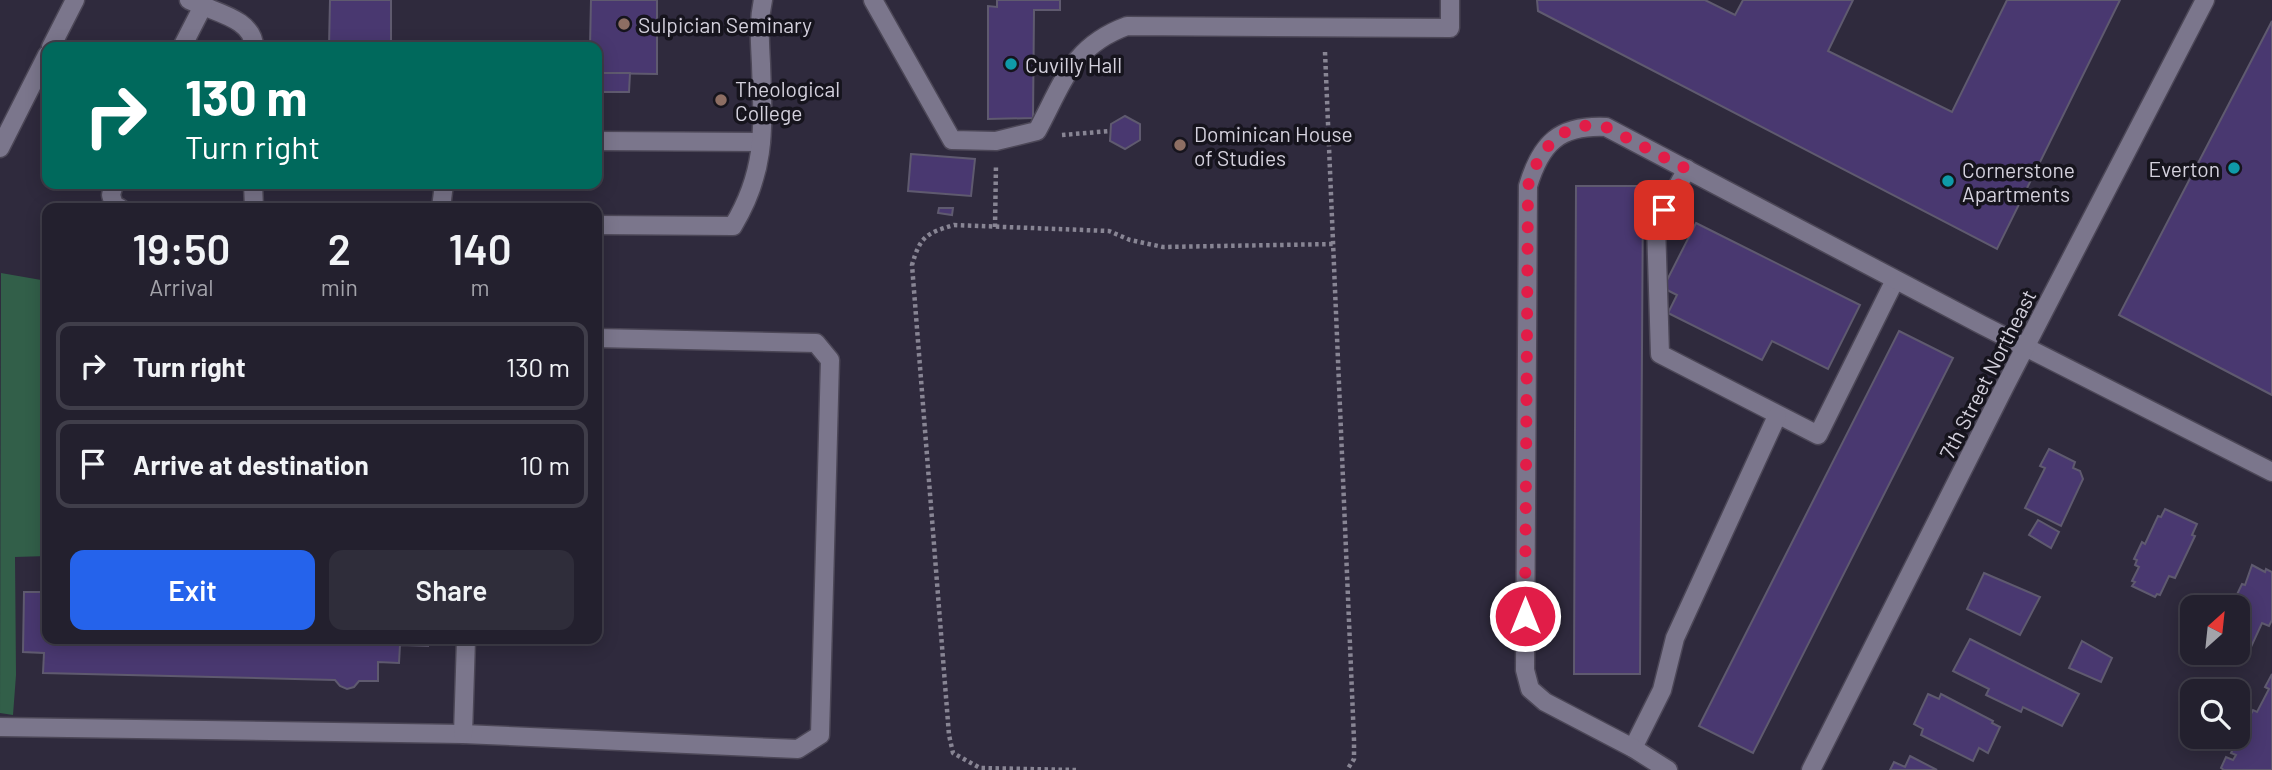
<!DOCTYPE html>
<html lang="en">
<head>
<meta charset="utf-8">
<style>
  body { margin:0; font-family:Barlow,sans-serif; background:#2f2d3a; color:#f1f3f6; height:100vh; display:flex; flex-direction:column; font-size:26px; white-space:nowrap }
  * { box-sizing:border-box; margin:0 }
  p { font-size:23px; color:#a3a3aa }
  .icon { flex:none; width:38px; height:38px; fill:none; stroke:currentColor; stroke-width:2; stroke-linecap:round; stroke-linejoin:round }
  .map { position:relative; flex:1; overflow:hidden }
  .details { position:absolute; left:42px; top:203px; width:560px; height:441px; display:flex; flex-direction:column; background:#23202e; border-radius:14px; box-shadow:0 4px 18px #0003,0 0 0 2px #403e4a }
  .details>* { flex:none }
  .hud { position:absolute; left:42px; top:42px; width:560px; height:147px; border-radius:14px; box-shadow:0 4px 18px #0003,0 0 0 2px #403e4a; background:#00695c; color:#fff; overflow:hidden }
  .needle { width:46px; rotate:27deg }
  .controls { position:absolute; left:2180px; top:595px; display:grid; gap:14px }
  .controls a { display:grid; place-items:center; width:70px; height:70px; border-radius:14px; background:#23202e; box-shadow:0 4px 18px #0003,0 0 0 2px #403e4a; font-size:35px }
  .pin { position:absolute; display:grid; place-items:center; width:60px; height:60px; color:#fff; margin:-30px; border-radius:14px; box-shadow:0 4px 10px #0006 }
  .me { position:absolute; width:77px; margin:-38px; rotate:0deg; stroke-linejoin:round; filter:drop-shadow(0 0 5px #0008) }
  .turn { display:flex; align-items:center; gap:24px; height:147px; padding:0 28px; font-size:32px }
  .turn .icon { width:91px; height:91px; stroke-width:2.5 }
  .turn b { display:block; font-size:49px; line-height:60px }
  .eta { display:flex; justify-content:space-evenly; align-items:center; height:119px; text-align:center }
  .eta b { font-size:42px; font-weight:600; line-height:49px }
  .button { display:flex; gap:14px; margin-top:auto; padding:14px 28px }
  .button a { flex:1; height:80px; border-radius:14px; background:#2563eb; color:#fff; font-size:28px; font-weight:600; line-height:80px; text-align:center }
  .button a+a { background:#2f2d3a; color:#f1f3f6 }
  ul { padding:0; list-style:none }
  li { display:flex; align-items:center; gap:21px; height:88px; margin:0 14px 10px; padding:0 14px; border:4px solid #403e4a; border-radius:14px }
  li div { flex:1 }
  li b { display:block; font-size:26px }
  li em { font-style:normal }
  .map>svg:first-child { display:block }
  .green { fill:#325f49 }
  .building { fill:#493870; stroke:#5f5a6f; stroke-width:2 }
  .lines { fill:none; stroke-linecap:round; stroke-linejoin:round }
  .lane-casing { stroke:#4c4757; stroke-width:21 }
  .street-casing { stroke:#4c4757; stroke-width:21 }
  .secondary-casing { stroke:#4c4757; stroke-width:21 }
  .path { stroke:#888594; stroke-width:4.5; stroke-dasharray:3.5 3.5; stroke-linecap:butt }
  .lane { stroke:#7b768c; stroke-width:18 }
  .street { stroke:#7b768c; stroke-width:18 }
  .secondary { stroke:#7b768c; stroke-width:18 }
  .route { stroke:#e11d48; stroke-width:12; stroke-dasharray:0 21.6 }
  .education-dot { fill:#8d6e63; stroke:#16141d; stroke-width:2.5 }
  .culture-dot { fill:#0f9aa8; stroke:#16141d; stroke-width:2.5 }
  .labels { text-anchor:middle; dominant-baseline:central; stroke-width:7; stroke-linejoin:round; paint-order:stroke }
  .poi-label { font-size:21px; fill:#d4d1dd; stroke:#16141d; text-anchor:start }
  .street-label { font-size:21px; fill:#d4d1dd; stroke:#16141d }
</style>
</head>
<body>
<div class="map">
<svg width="2272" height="770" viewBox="0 0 2272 770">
  <rect width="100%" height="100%" fill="#2f2a3d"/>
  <!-- green -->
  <path class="green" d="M1,273L47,281V556L15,557L16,675L13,715L0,713Z"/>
  <!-- building -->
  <g class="building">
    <path d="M330,0H391V47H329Z"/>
    <path d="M591,0H657V74L597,73V47H590Z"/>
    <path d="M997,0H1060V10H1034L1033,118L988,119V6L997,7Z"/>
    <path d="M1537,0H1705L1735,15L1743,0H1853L1828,51L1952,112L2007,0H2120L1997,249L1538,11Z"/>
    <path d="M2272,21V395L2119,315Z"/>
    <path d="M597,73H630L629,92H597Z"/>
    <path d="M1125,116L1140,124V140L1125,149L1110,141L1111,124Z"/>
    <path d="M911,154L975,159L971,196L908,191Z"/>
    <path d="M1576,186H1643L1640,674H1574Z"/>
    <path d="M939,208H953L952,215L938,213Z"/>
    <path d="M1696,223L1860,305L1828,369L1772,341L1762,360L1668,313L1677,295L1663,288Z"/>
    <path d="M1899,331L1953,358L1753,753L1699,726Z"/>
    <path d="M2049,449L2075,462L2073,468L2080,471L2083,479L2061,526L2025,508L2045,468L2040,466Z"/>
    <path d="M2165,509L2197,524L2192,535L2195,536L2175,578L2169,576L2160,595L2157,594L2155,597L2132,586L2135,582L2132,581L2139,567L2135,565L2137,560L2134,559L2142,542L2145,544L2158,516L2161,517Z"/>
    <path d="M2038,520L2059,532L2051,548L2029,535Z"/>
    <path d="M2252,565L2265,572L2266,569L2272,572V620L2269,626L2262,623L2251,647L2238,641V607H2231L2242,584L2245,585Z"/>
    <path d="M46,570L47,639H428V646L400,645L399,663L378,662V681H359L354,687L347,689L340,686L335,680L43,673L44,653L23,652L24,592H46Z"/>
    <path d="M1984,573L2040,597L2020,635L1967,609Z"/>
    <path d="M1970,639L2079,694L2062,726L2023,707L2021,712L1986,695L1989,689L1953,671Z"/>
    <path d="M2082,641L2112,658L2101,682L2069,668Z"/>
    <path d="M2272,674V770H2224L2221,768L2226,757L2233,760L2236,755L2231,753L2253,710L2257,712L2269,689L2265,687Z"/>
    <path d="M1928,694L1939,699L1941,694L1993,721L1992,723L2000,727L1988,753L1979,748L1973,761L1921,735L1923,729L1914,724Z"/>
    <path d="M1910,756L1937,770H1890L1894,762L1905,767Z"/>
  </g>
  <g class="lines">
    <!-- lane casing -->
    <g class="lane-casing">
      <g id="lane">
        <path d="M873,0L952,140L996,141L1037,131C1063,83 1072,46 1127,26L1450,28V0"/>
        <path d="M203,6C222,14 254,22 254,47"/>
        <path d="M182,47L203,6L189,0"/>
        <path d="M597,141L761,142"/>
        <path d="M1687,169L1656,225L1660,354L1818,435L1895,280"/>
        <path d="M114,184L111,195L114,205L120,208"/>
        <path d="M253,184L254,208"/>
        <path d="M441,208L444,184"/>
        <path d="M597,225L733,226C767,170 763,127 761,64C760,42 758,22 763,0"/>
        <path d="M0,727L463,734L798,749L820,735L830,360L816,343L597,338"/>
        <path d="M463,734L466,639"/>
        <path d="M1633,748L1662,690L1675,638L1777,416"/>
      </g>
    </g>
    <!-- street casing -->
    <g class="street-casing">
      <g id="street">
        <path d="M1668,770L1633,748L1545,702L1530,689L1525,670L1528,186C1541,143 1559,125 1606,127L1982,325L2272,472"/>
        <path d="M1811,770L2005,386L2205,0"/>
      </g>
    </g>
    <!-- secondary casing -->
    <g class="secondary-casing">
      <g id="secondary">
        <path d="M51,47L75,0"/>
        <path d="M0,148L47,55"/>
      </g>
    </g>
    <!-- path -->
    <g class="path">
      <path d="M1325,52L1354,740V759L1347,770"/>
      <path d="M1062,135L1110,131"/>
      <path d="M995,227L996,164"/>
      <path d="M1076,770L980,768L953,753L949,735L912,265C920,237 926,233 954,225L1109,231L1130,240L1163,247L1334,244"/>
    </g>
    <!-- lane -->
    <use href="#lane" class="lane"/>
    <!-- street -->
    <use href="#street" class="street"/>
    <!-- secondary -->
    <use href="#secondary" class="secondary"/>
  </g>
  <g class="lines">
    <!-- route -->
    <path class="route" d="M1525,616L1528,186C1538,151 1562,118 1605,127C1613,129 1621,135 1629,139C1648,149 1667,159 1687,169L1664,210"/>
  </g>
  <!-- markers -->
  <g class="education-dot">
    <circle cx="624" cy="24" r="7"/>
    <circle cx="721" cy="100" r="7"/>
    <circle cx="1180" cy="145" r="7"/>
  </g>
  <g class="culture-dot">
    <circle cx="1011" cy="64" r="7"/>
    <circle cx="2234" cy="168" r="7"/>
    <circle cx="1948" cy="181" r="7"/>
  </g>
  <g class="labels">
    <!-- poi labels -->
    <g class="poi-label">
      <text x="638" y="24">Sulpician Seminary</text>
      <text x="1025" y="64">Cuvilly Hall</text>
      <text x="735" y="88">Theological<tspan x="735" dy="24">College</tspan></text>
      <text x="1194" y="133">Dominican House<tspan x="1194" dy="24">of Studies</tspan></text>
      <text x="2220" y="168" text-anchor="end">Everton</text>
      <text x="1962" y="169">Cornerstone<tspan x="1962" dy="24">Apartments</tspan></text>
    </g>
    <!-- street labels -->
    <g class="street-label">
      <text transform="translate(1987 374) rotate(-63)">7th Street Northeast</text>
    </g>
  </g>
</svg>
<div class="controls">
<a><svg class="needle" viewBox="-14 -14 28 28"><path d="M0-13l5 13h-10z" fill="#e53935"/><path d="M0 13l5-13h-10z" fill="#a3a3aa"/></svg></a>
<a><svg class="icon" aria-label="search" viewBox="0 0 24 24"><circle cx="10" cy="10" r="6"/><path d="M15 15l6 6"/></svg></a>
</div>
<div class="pin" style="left:1664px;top:210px;background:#d93025"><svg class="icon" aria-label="arrive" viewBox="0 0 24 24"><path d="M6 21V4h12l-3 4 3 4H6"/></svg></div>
<svg class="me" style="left:1525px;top:616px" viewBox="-20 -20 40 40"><circle r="17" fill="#e11d48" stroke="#fff" stroke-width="3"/><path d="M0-11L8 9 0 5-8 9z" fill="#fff"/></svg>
<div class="hud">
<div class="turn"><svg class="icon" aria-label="right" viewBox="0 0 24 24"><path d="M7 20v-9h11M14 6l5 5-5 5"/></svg><div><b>130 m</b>Turn right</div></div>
</div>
<section class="details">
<div class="eta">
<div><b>19:50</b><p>Arrival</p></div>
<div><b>2</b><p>min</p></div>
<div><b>140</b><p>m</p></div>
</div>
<ul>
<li><svg class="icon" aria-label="right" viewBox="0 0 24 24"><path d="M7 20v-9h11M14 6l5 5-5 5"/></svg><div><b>Turn right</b></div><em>130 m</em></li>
<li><svg class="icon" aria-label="arrive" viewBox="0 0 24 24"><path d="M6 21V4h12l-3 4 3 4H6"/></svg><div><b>Arrive at destination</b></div><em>10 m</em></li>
</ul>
<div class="button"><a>Exit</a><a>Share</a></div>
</section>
</div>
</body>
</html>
